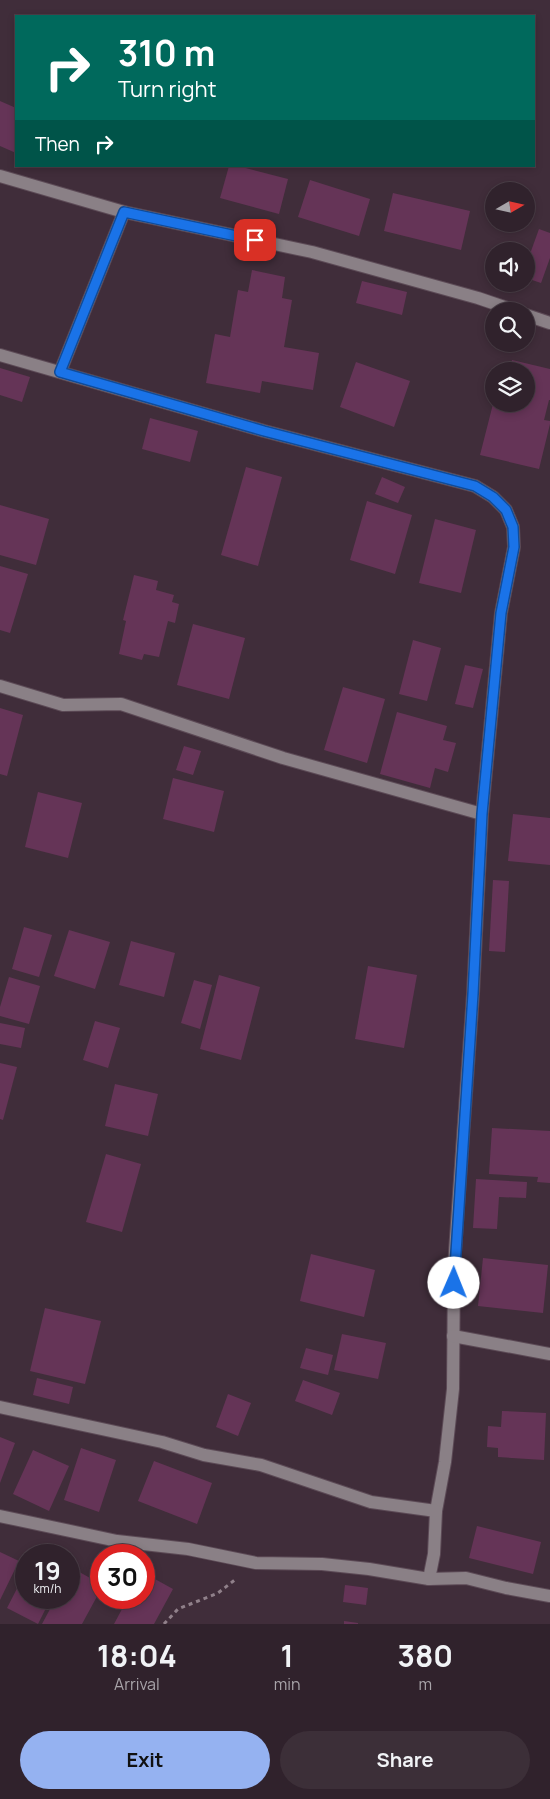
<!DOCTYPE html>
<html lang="en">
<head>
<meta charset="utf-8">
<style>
  body { margin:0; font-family:Manrope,sans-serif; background:#3c2f38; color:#f1f3f6; height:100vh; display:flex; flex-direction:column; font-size:19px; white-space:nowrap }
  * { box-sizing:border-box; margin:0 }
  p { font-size:16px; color:#a8a4a9 }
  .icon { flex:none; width:28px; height:28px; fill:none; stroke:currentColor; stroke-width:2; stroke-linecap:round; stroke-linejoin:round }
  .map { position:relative; height:1624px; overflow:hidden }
  .details { display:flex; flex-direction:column; background:#30222c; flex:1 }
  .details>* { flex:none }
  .banner { position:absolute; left:15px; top:15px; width:520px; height:152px; border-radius:0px; box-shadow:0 2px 8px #0003,0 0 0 1px #4b3f48; background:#00695c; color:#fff; overflow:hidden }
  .needle { width:32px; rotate:81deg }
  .fabs { position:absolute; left:485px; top:182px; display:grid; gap:10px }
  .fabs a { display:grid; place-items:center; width:50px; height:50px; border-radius:50%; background:#30222c; box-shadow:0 2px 8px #0003,0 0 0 1px #4b3f48; font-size:25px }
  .speed { position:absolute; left:15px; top:1544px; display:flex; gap:10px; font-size:25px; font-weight:700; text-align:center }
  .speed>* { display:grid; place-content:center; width:65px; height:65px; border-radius:50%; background:#30222c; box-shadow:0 2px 8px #0003,0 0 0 1px #4b3f48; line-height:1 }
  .speed small { font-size:12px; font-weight:400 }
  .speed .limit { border:8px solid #d22; background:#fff; color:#111 }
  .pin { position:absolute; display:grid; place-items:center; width:42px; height:42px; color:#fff; margin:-21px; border-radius:10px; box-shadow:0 2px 8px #0006 }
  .me { position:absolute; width:55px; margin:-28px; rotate:1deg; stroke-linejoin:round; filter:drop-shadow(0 0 4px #0008) }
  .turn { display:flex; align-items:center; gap:18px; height:105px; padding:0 20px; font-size:22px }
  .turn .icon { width:65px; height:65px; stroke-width:2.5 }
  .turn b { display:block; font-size:35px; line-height:42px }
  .then { display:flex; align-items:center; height:48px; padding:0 20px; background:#0003; gap:10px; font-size:19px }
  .eta { display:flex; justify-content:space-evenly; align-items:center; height:85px; text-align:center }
  .eta b { font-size:30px; font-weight:700; line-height:35px }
  .cta { display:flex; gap:10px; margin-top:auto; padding:10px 20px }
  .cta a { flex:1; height:58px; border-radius:30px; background:#95b2f1; color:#111; font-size:20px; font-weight:700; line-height:58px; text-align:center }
  .cta a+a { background:#3c2f38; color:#f1f3f6 }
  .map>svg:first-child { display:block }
  .building { fill:#653457 }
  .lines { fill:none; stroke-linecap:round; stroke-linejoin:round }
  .minor-casing { stroke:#5c4a56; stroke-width:14 }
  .path { stroke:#90808a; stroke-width:3; stroke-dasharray:4 4; stroke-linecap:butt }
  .minor { stroke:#8a8086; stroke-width:12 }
  .route-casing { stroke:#114b97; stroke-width:12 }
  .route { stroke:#1a73e8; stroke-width:9 }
</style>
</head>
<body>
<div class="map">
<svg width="550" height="1624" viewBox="0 0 550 1624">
  <rect width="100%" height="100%" fill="#402d3a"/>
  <!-- building -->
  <g class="building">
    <path d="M0,101L16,108V153L0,146Z"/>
    <path d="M229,166H238L288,179L279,214L220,198Z"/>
    <path d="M310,180L370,199L359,236L298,217Z"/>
    <path d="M393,193L470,211L461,250L384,231Z"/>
    <path d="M539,229L550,233V258L541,283L526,278V265Z"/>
    <path d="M252,270L285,277L282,298L292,300L284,347L319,353L313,390L262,381L260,393L206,383L215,334L230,337L238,290L248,292Z"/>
    <path d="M362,281L407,292L402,315L356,303Z"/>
    <path d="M512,360L550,369V400H549L544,420L550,421V424L539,469L480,455L493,404H526V371H510Z"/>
    <path d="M356,362L410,381L394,427L340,407Z"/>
    <path d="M0,368L30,377L22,402L0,395Z"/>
    <path d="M150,418L198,431L190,462L142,449Z"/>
    <path d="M246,467L282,477L258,566L221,555Z"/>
    <path d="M382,477L405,487L398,503L375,494Z"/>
    <path d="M367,501L412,515L395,574L350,560Z"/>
    <path d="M0,505L49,519L36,565L0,555Z"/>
    <path d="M435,519L476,530L461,593L419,583Z"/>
    <path d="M0,566L28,574L10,633L0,630Z"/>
    <path d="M134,575L158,581L156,590L174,595L172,602L179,604L175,623L168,621L159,657L144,654L142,660L119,654L126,621L123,620Z"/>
    <path d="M193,624L245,638L229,699L177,685Z"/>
    <path d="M413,640L441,648L427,701L399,694Z"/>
    <path d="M465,665L483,669L473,708L455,704Z"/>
    <path d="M343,687L385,699L367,763L324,750Z"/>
    <path d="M0,708L23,715L7,776L0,774Z"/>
    <path d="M397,712L447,726L443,740L456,743L448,772L435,768L430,788L380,774Z"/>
    <path d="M184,746L201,751L193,775L176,770Z"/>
    <path d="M173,778L224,791L214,832L163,819Z"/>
    <path d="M38,792L82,803L68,858L25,847Z"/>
    <path d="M513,814L550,818V865L508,861Z"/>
    <path d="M493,880L509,881L505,952L489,951Z"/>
    <path d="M24,927L52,935L39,977L12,969Z"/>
    <path d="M69,930L110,942L95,989L54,976Z"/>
    <path d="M131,941L175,953L164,997L119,985Z"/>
    <path d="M368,966L417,975L404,1048L355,1039Z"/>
    <path d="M219,975L260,987L241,1060L200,1049Z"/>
    <path d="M9,977L40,986L29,1024L0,1016V1007Z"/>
    <path d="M194,980L212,985L200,1029L181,1023Z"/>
    <path d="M95,1021L120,1028L108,1068L83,1060Z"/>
    <path d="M0,1023L25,1028L21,1048L0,1044Z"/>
    <path d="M0,1063L17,1067L3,1120L0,1119Z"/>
    <path d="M115,1084L158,1094L148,1136L105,1126Z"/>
    <path d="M492,1128L550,1131V1183L537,1182L538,1177L489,1174Z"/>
    <path d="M106,1154L141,1164L122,1232L86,1222Z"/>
    <path d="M476,1179L527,1182L526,1198L499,1197L497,1229L473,1228Z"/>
    <path d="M311,1254L375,1270L364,1317L300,1301Z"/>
    <path d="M483,1258L548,1265L543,1313L478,1306Z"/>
    <path d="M45,1308L101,1321L85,1384L30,1371Z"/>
    <path d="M342,1334L386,1343L378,1379L334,1370Z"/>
    <path d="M306,1348L333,1355L328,1375L300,1368Z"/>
    <path d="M37,1378L73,1387L69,1404L33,1395Z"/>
    <path d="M303,1380L340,1393L332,1415L295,1401Z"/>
    <path d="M228,1394L251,1403L238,1436L216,1427Z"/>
    <path d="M502,1411L546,1413L544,1460L498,1457V1448L487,1447L488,1426L501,1427Z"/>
    <path d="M0,1437L15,1443L0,1483Z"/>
    <path d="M81,1448L116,1460L99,1512L64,1500Z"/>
    <path d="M33,1450L69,1466L49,1511L13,1494Z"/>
    <path d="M154,1461L212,1483L197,1524L138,1501Z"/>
    <path d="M477,1526L541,1542L533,1574L469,1558Z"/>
    <path d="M38,1548L51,1555H34Z"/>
    <path d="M0,1552L19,1561L0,1600Z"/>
    <path d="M72,1568L101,1584V1589L82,1624H42L56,1598H69V1574Z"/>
    <path d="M26,1571V1598H51L38,1624L7,1608Z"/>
    <path d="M144,1573L173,1589L154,1624H114L128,1598H144Z"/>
    <path d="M345,1585L368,1588L366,1605L343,1602Z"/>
    <path d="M344,1621L358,1623V1624H344Z"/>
  </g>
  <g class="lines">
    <!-- minor casing -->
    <g class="minor-casing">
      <g id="minor">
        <path d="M0,176L124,212L312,252L478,298L516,311"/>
        <path d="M526,315L550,323"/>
        <path d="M0,355L264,431L475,486L493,497L506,510L513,527L514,547L501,613L482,814L473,994L454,1266L453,1389L445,1462L436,1511L434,1554L429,1579"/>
        <path d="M60,372L124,212"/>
        <path d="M0,686L63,705L121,704L283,758L482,814"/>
        <path d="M453,1336L550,1354"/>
        <path d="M0,1407L162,1442L204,1455L261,1465L371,1502L436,1511"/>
        <path d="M0,1516L117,1541L188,1549L256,1563L322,1564L369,1569L429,1579L466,1578L506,1588L550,1596"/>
      </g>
    </g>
    <!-- path -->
    <path class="path" d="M164,1624L178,1609L218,1593L236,1579"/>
    <!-- minor -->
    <use href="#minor" class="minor"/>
  </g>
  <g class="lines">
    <!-- route casing -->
    <g class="route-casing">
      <path id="route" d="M255,240L124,212L60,372L264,431L475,486L493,497L506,510L513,527L514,547L501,613L482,814L473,994L454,1283"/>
    </g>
    <!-- route -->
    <use href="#route" class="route"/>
  </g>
</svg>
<div class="fabs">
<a><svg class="needle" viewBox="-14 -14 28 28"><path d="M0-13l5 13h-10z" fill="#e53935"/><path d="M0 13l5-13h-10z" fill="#a8a4a9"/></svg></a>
<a><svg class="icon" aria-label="sound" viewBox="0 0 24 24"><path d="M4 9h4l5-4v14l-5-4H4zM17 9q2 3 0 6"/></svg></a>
<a><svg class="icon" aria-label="search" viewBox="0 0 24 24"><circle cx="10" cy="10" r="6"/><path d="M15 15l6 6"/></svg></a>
<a><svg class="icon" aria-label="layers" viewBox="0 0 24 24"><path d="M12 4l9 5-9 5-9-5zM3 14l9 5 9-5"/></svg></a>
</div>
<div class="speed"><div>19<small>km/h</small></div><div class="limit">30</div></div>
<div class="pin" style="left:255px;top:240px;background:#d93025"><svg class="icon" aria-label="arrive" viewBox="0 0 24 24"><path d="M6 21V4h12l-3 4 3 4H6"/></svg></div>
<svg class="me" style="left:454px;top:1283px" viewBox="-20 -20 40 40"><circle r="19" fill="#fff"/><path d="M0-13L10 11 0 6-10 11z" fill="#1a73e8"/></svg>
<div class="banner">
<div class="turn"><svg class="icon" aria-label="right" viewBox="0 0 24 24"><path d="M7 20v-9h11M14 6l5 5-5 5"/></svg><div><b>310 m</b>Turn right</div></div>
<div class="then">Then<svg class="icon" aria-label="right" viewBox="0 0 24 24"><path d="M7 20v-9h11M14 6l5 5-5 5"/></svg></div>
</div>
</div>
<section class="details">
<div class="eta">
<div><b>18:04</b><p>Arrival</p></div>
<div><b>1</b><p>min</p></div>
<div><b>380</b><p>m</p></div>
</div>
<div class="cta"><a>Exit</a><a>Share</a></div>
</section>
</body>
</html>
